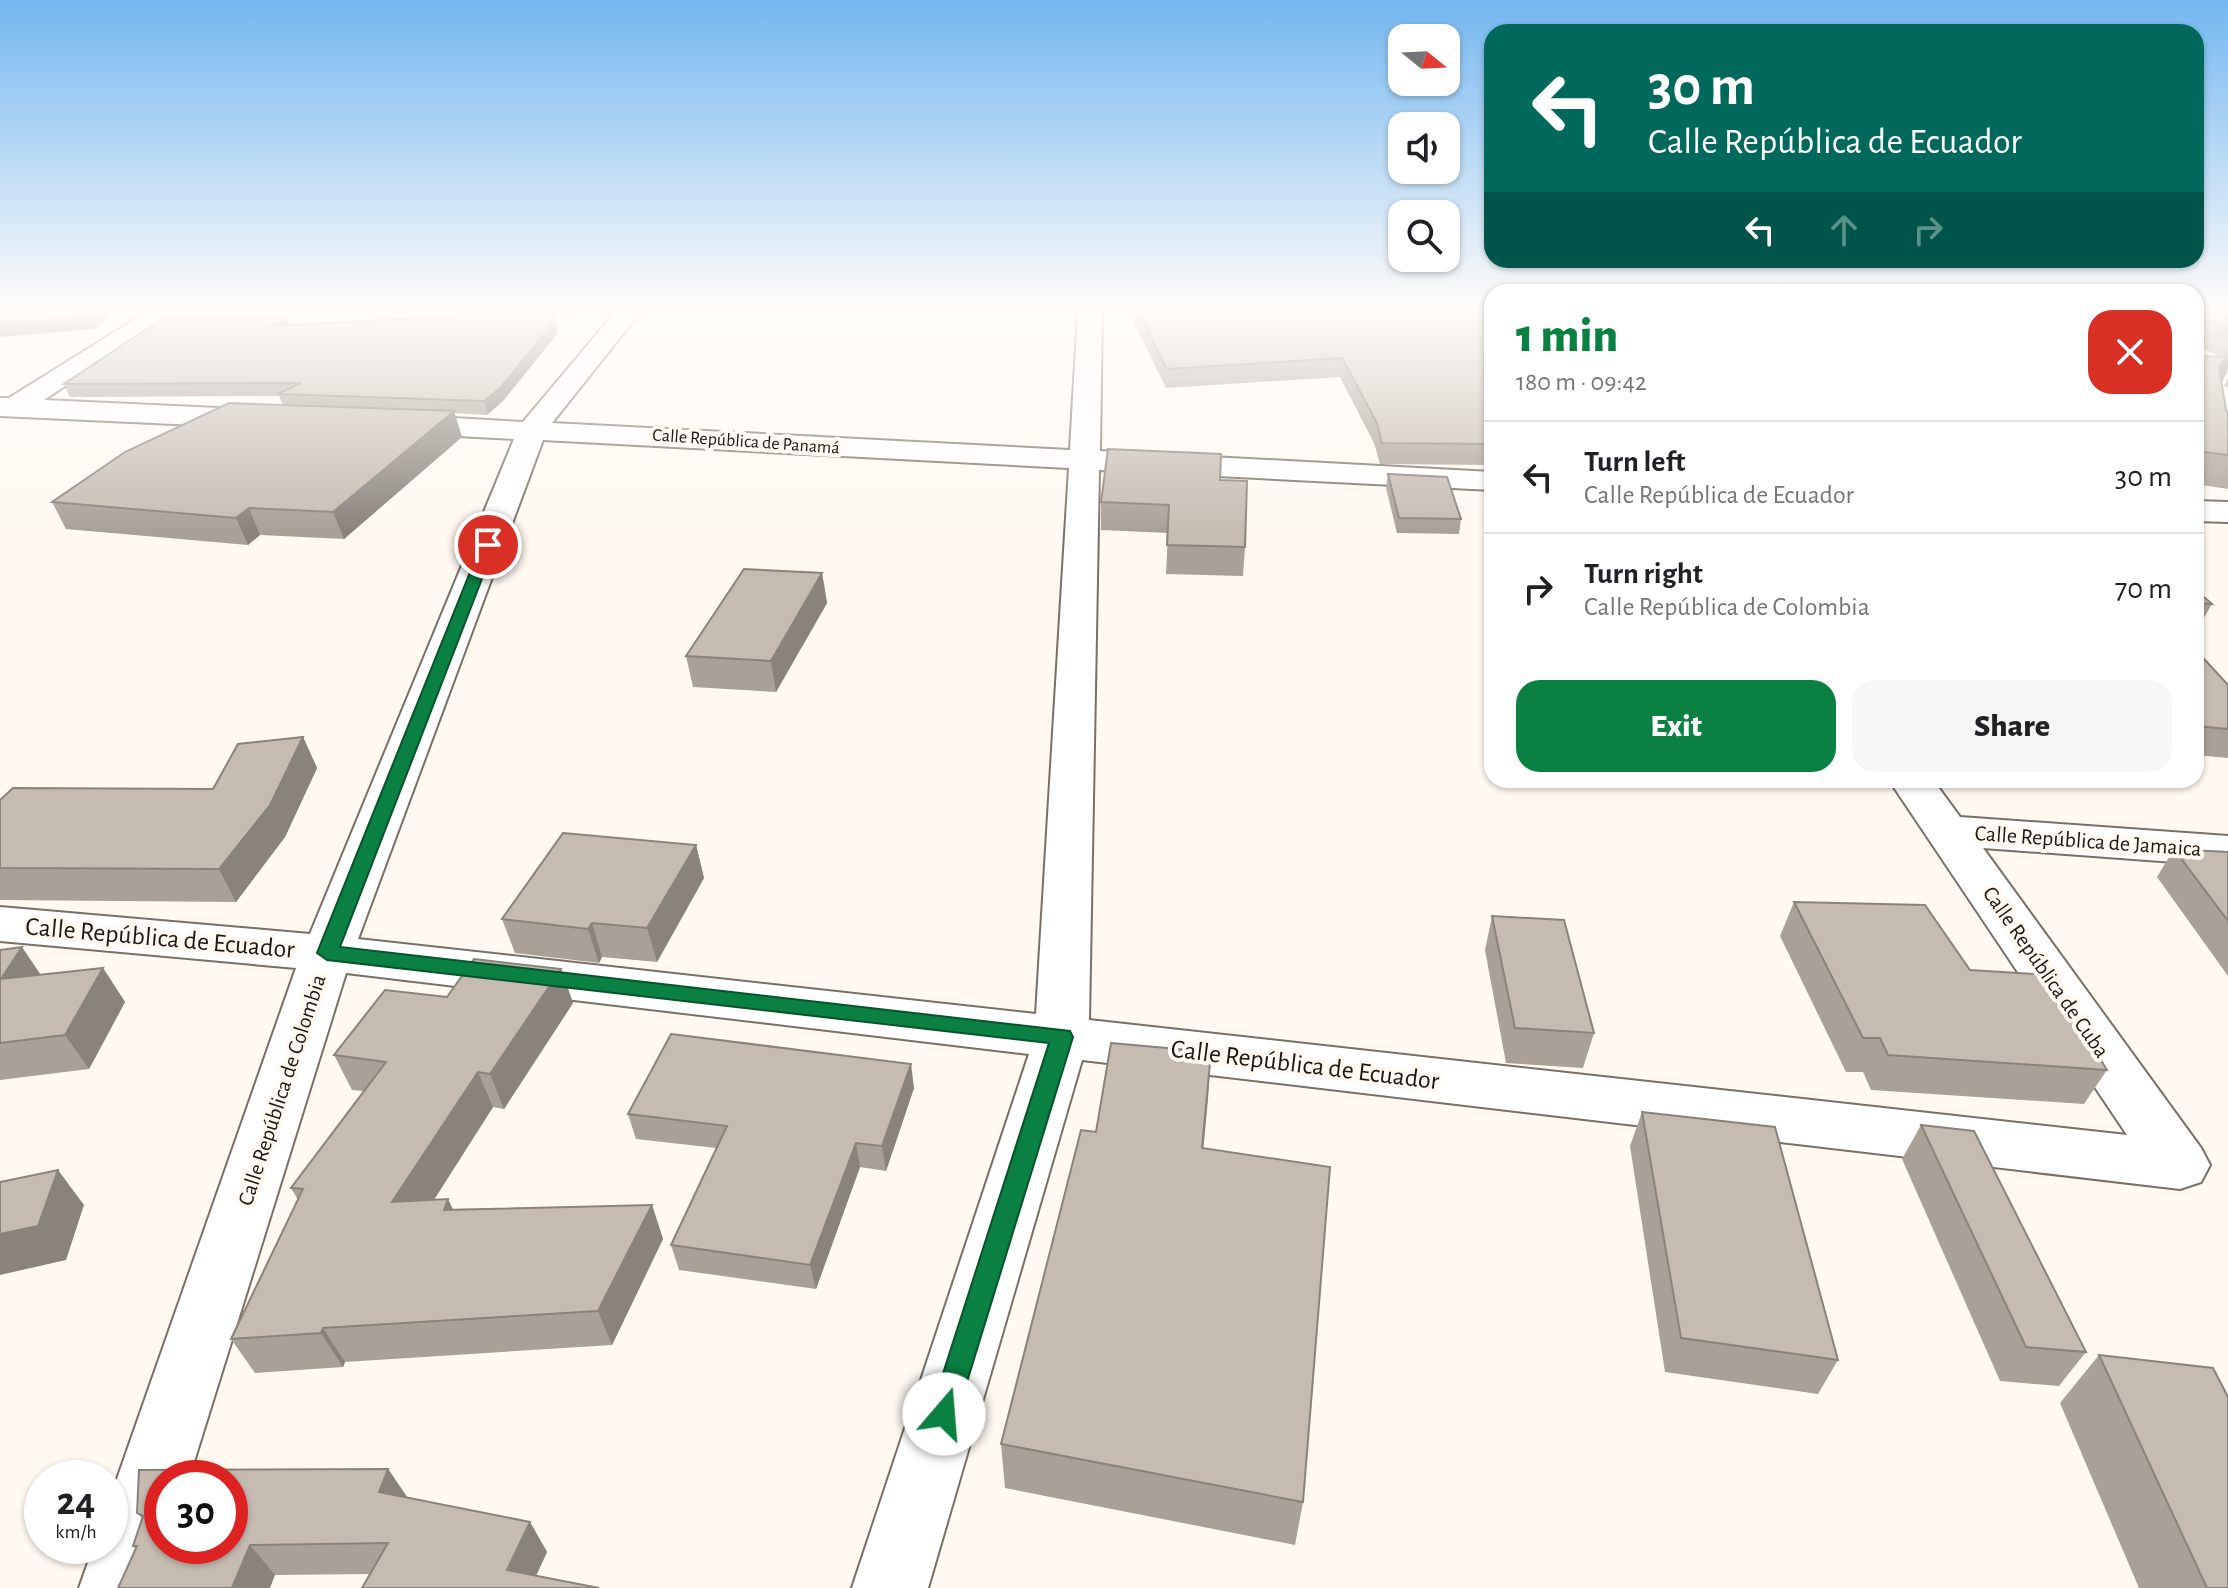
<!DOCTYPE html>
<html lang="en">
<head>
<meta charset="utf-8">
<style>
  body { margin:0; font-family:"Alegreya Sans",sans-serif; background:#f6f6f6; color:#202124; height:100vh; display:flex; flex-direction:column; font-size:30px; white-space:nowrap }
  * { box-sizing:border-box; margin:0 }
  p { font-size:26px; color:#757577 }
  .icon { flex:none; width:44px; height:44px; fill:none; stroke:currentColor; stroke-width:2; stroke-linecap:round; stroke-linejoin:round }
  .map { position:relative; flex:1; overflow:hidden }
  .details { position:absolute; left:1484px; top:284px; width:720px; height:504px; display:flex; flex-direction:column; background:#fff; border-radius:24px; box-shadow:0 2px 6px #0004 }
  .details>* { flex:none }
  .guide { position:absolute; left:1484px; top:24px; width:720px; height:244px; border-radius:24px; box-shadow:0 2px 6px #0004; background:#00695c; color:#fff; overflow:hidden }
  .needle { width:52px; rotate:108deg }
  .tools { position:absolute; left:1388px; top:24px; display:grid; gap:16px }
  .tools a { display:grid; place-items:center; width:72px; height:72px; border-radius:16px; background:#fff; box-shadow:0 2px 6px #0004; font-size:40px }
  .speed { position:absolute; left:24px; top:1460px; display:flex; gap:16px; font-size:40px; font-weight:700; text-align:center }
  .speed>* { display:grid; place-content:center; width:104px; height:104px; border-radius:50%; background:#fff; box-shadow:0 2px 6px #0004; line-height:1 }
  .speed small { font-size:20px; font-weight:400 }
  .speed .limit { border:12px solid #d22; background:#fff; color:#111 }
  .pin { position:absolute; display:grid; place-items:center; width:68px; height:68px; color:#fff; margin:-34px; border:4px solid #fff; border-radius:50%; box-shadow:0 2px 8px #0007 }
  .me { position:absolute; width:88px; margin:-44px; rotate:18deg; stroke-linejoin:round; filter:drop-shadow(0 0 6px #0008) }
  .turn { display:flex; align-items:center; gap:28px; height:168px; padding:0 32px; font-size:36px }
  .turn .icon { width:104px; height:104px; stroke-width:2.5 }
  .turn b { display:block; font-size:56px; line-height:68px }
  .lanes { display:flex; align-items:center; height:76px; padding:0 32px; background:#0003; justify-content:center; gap:40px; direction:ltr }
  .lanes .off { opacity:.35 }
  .round { display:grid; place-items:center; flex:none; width:84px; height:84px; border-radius:24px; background:#f6f6f6 }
  .headline { display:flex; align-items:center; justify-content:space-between; height:136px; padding:0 32px }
  h1 { font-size:48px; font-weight:800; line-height:60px; color:#0b8043 }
  .button { display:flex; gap:16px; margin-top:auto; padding:16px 32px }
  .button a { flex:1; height:92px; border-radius:24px; background:#0b8043; color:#fff; font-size:32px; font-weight:800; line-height:92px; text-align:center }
  .button a+a { background:#f6f6f6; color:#202124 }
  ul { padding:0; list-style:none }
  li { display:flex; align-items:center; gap:24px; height:112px; padding:0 32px; border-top:2px solid #e0e0e0 }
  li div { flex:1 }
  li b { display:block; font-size:30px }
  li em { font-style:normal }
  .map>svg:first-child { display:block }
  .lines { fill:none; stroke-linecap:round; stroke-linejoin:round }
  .street-casing { stroke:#787066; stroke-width:4 }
  .street { fill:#fff; fill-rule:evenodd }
  .wall { fill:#a9a198 }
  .shaded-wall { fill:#8a837c }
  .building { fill:#c5bbb1; stroke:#8a837c; stroke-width:2; fill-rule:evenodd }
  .route { fill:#0b8043; stroke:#07532c; stroke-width:2 }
  .labels { text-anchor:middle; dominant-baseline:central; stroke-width:8; stroke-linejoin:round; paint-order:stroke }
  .far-street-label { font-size:18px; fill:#1c1814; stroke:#fff9f2 }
  .street-label { font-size:22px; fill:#1c1814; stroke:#fff9f2 }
  .near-street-label { font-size:26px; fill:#1c1814; stroke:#fff9f2 }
</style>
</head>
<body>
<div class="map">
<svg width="2228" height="1588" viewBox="0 0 2228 1588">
  <rect width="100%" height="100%" fill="#fff9f2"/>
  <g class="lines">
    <!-- street casing -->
    <g class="street-casing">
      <g id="street">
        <path d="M150,310H178L44,400L259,410L269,413L273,419L269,425L259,428L0,416V398H9Z"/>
        <path d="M617,310H642L552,423L1070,450L1078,310H1102L1100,451L1492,472V490L1099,470L1089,1020L2127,1135L1889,780H1933L1960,817L2228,836V866L1983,848L2201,1148L2210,1165L2201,1182L2180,1189L1082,1060L928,1588H852L1029,1054L346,973L189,1478H162V1546H168L155,1588H79L94,1546H110V1499L296,968L0,941V907L310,934L514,439L400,433L390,430L386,424L390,418L400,415L523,422ZM543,440L1069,468L1036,1014L358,939Z"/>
        <path d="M2196,501L2228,502V522L2196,521Z"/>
      </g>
    </g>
    <!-- street -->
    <use href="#street" class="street"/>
  </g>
  <!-- wall -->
  <g class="wall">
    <path d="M456,310H600L556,315L557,334L503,401L487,415L454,413L462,437L344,539L260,535L248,545L66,529L52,502L283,405L279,396L70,397L64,384L290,325L454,316Z"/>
    <path d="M1128,310H1492V465L1380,464L1374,443L1340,377L1166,388Z"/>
    <path d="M2196,310H2228V370L2221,383L2226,410L2228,413V489L2196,484V356L2221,357L2196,346Z"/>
    <path d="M2228,378V388L2224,386Z"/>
    <path d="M1388,474L1461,519L1459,534L1397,533L1386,488Z"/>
    <path d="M1220,480L1245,547L1243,576L1166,574L1168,533L1101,530V502Z"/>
    <path d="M822,573L827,603L776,692L693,687L686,656Z"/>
    <path d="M2196,590L2212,604L2197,630H2196Z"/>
    <path d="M2196,650L2228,685V758L2196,755Z"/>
    <path d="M303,737L317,768L285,837L236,902L0,900V800L213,789Z"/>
    <path d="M696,845L704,878L657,962L602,957L599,963L515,953L502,919Z"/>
    <path d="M2174,849L2228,852V976L2157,877Z"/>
    <path d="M1794,902L1970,970L2107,1070L2084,1104L1871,1090L1863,1072H1846L1780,936Z"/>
    <path d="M1492,916L1594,1033L1583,1068L1506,1063L1485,950Z"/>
    <path d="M0,950L40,975L103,968L125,1002L89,1069L0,1080Z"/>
    <path d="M561,969L573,1003L504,1109L493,1107L434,1200L453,1209L652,1205L663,1239L612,1345L345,1362L343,1367L255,1373L231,1339L298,1200L291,1188L363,1091L352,1090L334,1055L447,997Z"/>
    <path d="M1211,1052L1203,1148L1303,1502L1295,1545L1005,1488L1001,1444Z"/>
    <path d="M914,1088L886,1171L860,1167L816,1289L679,1270L671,1245L716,1148L636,1139L628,1114Z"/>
    <path d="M1642,1112L1838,1360L1818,1394L1665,1372L1630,1146Z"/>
    <path d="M1921,1125L2086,1352L2059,1386L2000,1381L1902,1159Z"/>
    <path d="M2099,1355L2228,1588H2139L2060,1403Z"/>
    <path d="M388,1469L408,1498L530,1522L547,1552L536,1576L371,1574L275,1575L136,1549L133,1546L142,1518L137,1513Z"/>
  </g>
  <!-- shaded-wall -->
  <g class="shaded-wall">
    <path d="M99,310H116L96,329L0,337V324Z"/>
    <path d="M553,310H600L556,315L557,334L503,401L487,415L484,401Z"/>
    <path d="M286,315L290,327L272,326Z"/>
    <path d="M2228,359V370L2220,386L2208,389L2223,361Z"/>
    <path d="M454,411L462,437L344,539L333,512Z"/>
    <path d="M249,508L260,535L248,545L236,518Z"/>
    <path d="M822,573L827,603L776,692L771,661Z"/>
    <path d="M303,737L317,768L285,837L236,902L219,869Z"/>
    <path d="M696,845L704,878L657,962L647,928Z"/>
    <path d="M592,923L602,957L599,963L588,929Z"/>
    <path d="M22,947L45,981L1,979Z"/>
    <path d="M103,968L125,1002L89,1069L65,1035Z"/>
    <path d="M561,969L573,1003L504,1109L490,1074Z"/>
    <path d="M1211,1052L1208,1099L1199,1195L1202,1148Z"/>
    <path d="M911,1064L914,1088L886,1171L882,1146Z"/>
    <path d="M478,1072L493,1107L410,1237L392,1202Z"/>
    <path d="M856,1143L860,1167L816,1289L810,1265Z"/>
    <path d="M58,1170L84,1205L66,1260L0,1275V1234Z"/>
    <path d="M448,1199L465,1234L444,1210Z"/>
    <path d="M652,1205L663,1239L612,1345L598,1311Z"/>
    <path d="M323,1328L345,1362L343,1367L321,1333Z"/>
    <path d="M388,1469L409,1500L379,1492Z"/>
    <path d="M530,1522L547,1552L530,1588L507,1570Z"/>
    <path d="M250,1545L275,1575L270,1588H232Z"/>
  </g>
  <!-- building -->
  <g class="building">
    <path d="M7,310H99L91,317L0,324V315Z"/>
    <path d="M456,310H553L554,322L500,388L484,401L278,394L301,383L64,384L163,318L286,315L272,326L454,316Z"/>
    <path d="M1138,310H1492V444L1382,443L1377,423L1342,358L1167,369Z"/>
    <path d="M2196,310H2228V329L2196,315Z"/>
    <path d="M2196,356L2228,357V359L2223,361L2219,368L2226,410L2228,413V455L2196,451Z"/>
    <path d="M229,403L454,411L333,512L249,508L236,518L52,502L125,452Z"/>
    <path d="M1108,449L1221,454L1220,480L1247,481L1245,547L1167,545L1169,505L1101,502Z"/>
    <path d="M1388,474L1447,477L1461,519L1399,518Z"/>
    <path d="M744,569L822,573L771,661L686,656Z"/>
    <path d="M2196,590L2212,604L2196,603Z"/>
    <path d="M2196,650L2228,685V729L2196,726Z"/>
    <path d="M303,737L270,805L219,869L0,868V800L13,788L213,789L238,744Z"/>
    <path d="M563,833L696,845L647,928L592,923L588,929L502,919Z"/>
    <path d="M2174,849L2228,852V921Z"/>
    <path d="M1794,902L1925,905L1970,970L2050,975L2107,1070L1888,1055L1880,1038H1863Z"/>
    <path d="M1492,916L1564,920L1594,1033L1515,1028Z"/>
    <path d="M22,947L1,979L103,968L65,1035L0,1043V950Z"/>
    <path d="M474,959L561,969L490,1074L478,1072L392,1202L448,1199L444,1210L652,1205L598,1311L323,1328L321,1333L231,1339L303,1189L291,1188L386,1062L334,1055L385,990L447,997Z"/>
    <path d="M671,1034L911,1064L882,1146L856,1143L810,1265L671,1245L727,1126L628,1114Z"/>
    <path d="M1111,1043L1211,1052L1202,1148L1330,1167L1303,1502L1001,1444L1081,1130L1096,1132Z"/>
    <path d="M1642,1112L1775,1127L1838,1360L1681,1338Z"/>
    <path d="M1921,1125L1974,1131L2086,1352L2026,1347Z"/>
    <path d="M58,1170L38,1226L0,1234V1182Z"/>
    <path d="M2099,1355L2213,1368L2228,1397V1588H2207Z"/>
    <path d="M388,1469L379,1492L530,1522L507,1570L599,1588H362L388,1543L250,1545L232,1588H118L137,1546H133L143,1516L137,1513L139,1470ZM162,1478H230V1546H162Z"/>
  </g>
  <!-- sky -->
  <linearGradient id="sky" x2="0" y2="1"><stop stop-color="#73b6f0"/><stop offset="0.58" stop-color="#fffcf9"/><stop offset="1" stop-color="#fffcf9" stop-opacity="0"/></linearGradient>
  <rect width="2228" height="532" fill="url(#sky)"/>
  <!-- route -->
  <path class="route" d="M488,541L495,545L340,947L1070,1031L1073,1037L954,1424L944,1428L934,1424L930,1414L1049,1043L327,960L317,953L481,545Z"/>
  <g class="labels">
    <!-- far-street labels -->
    <g class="far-street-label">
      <text transform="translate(746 442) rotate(4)">Calle República de Panamá</text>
    </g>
    <!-- street labels -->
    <g class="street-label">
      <text transform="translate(2088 841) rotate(4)">Calle República de Jamaica</text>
      <text transform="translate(2046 972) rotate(55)">Calle República de Cuba</text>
      <text transform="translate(282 1090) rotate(-72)">Calle República de Colombia</text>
    </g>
    <!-- near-street labels -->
    <g class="near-street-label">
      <text transform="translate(160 938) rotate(5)">Calle República de Ecuador</text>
      <text transform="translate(1305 1065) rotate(7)">Calle República de Ecuador</text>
    </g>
  </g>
</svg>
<div class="tools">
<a><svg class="needle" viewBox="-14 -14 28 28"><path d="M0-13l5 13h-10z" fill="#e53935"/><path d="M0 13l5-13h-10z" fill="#757577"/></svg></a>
<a><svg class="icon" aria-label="sound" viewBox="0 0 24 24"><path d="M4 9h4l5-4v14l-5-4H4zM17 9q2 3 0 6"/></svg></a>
<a><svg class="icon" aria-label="search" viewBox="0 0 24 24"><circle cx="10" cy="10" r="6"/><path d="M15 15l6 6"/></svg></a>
</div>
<div class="speed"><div>24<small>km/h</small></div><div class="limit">30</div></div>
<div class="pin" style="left:488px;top:545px;background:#d93025"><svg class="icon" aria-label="arrive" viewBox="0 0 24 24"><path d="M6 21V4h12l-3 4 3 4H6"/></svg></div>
<svg class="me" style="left:944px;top:1414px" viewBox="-20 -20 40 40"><circle r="19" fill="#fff"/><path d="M0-13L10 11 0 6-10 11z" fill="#0b8043"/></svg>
<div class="guide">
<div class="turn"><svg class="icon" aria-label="left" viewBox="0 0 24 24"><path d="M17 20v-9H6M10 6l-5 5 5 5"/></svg><div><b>30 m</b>Calle República de Ecuador</div></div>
<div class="lanes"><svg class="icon" aria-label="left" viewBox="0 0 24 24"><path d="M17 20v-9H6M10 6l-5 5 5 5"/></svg><svg class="icon off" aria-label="ahead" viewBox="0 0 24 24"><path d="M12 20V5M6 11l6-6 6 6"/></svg><svg class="icon off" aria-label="right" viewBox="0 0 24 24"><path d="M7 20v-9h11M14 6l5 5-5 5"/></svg></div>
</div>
<section class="details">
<div class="headline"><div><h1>1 min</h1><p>180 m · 09:42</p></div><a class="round" style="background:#d93025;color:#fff"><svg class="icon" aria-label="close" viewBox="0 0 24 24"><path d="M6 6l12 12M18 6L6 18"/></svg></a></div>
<ul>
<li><svg class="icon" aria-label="left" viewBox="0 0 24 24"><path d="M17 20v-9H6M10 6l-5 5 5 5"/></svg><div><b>Turn left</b><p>Calle República de Ecuador</p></div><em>30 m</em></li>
<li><svg class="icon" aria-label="right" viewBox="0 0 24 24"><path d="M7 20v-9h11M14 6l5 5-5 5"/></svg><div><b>Turn right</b><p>Calle República de Colombia</p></div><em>70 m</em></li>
</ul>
<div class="button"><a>Exit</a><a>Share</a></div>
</section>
</div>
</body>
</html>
